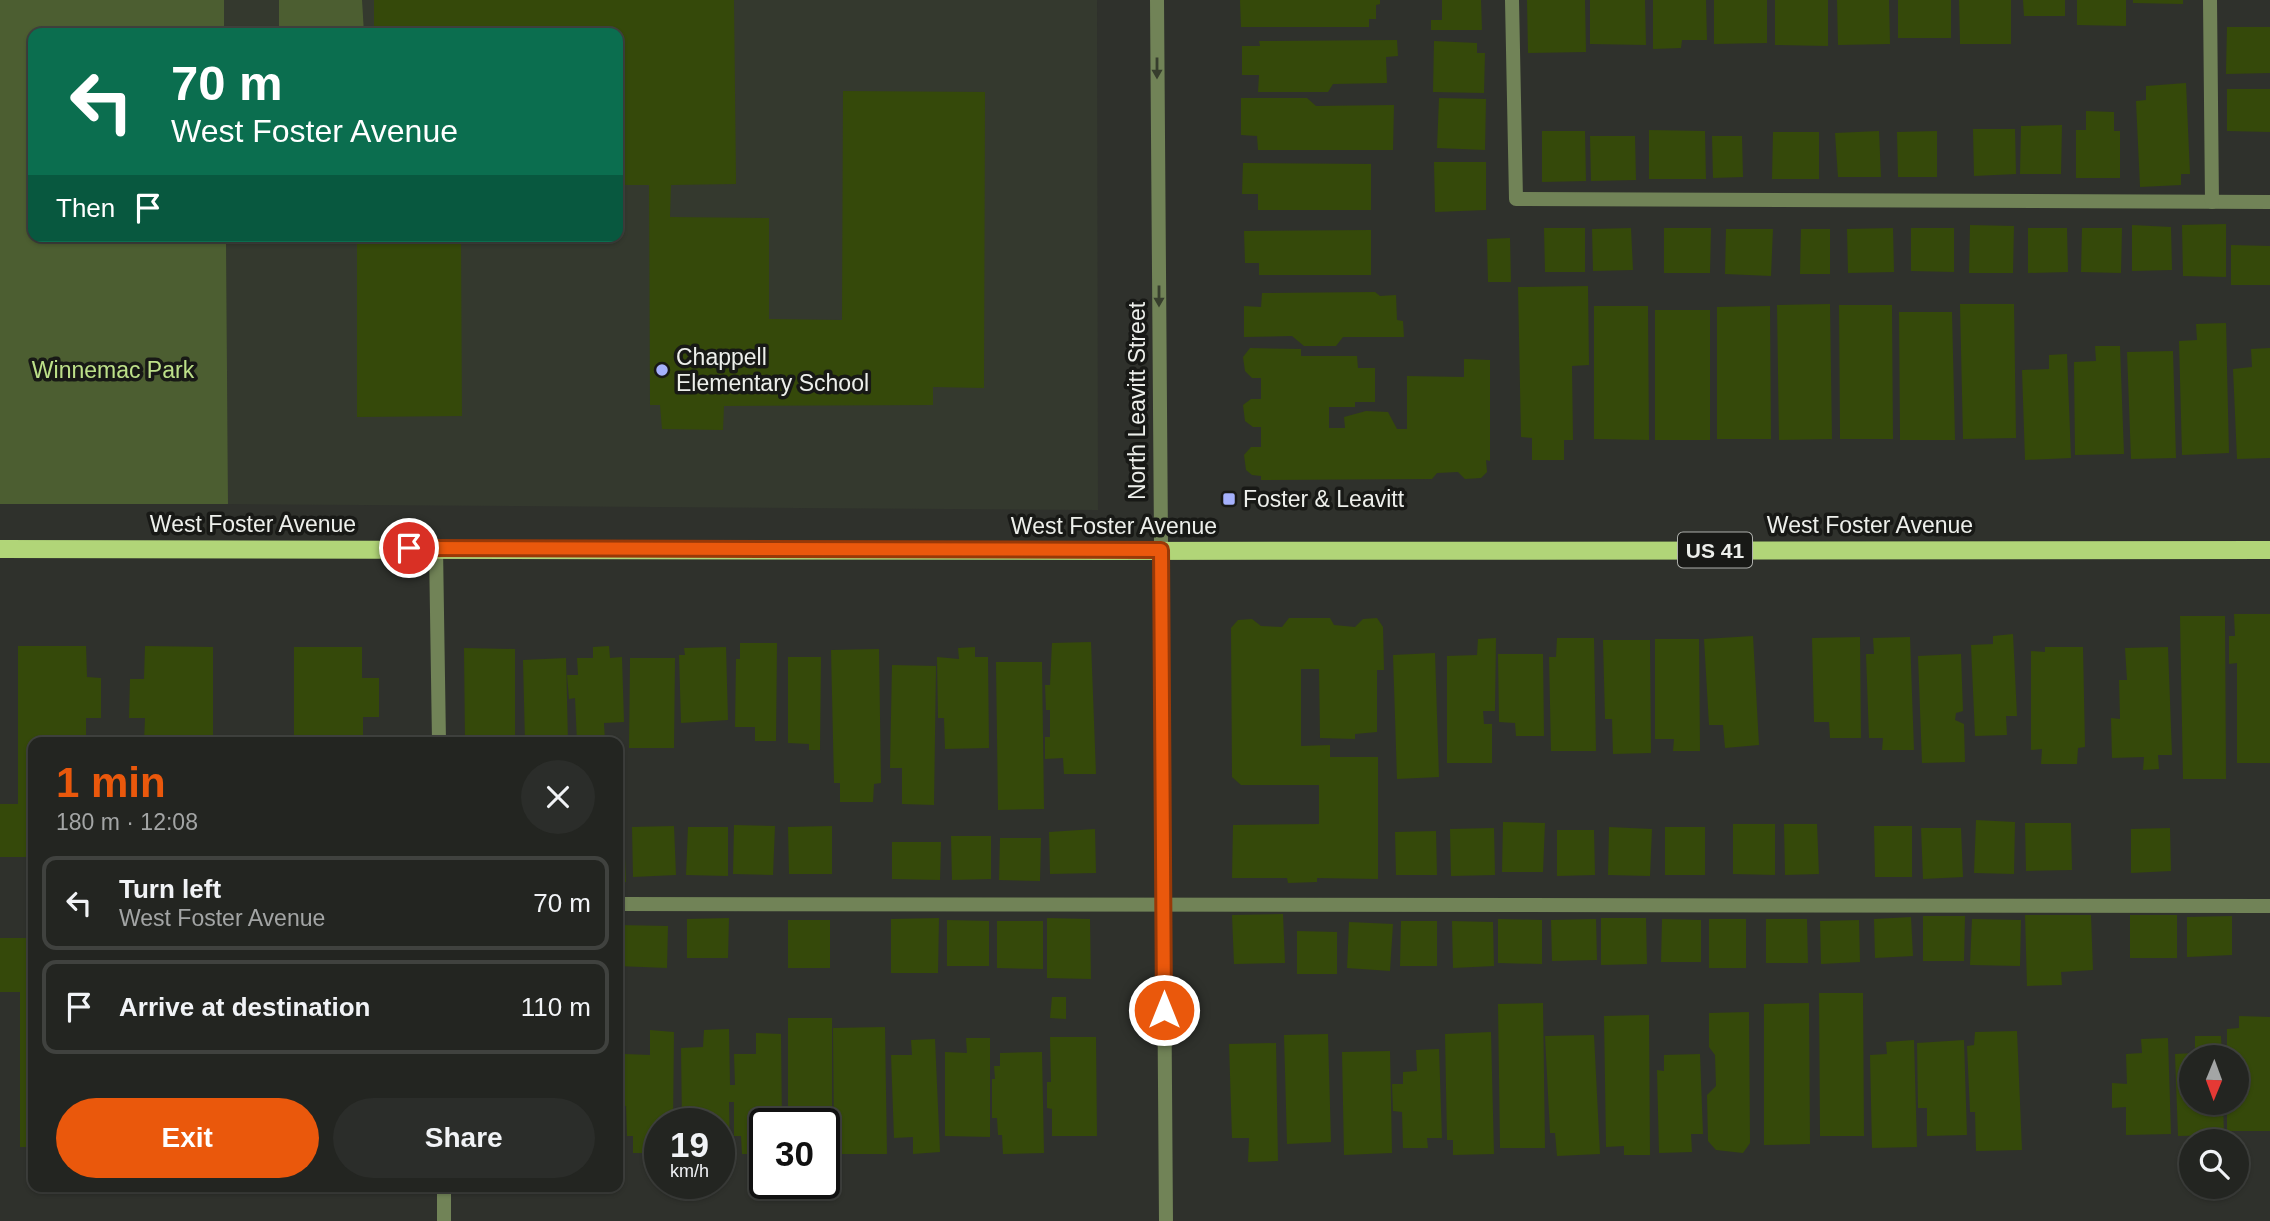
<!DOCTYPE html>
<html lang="en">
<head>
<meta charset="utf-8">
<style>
  body { margin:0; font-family:Arial,sans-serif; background:#2b2d2a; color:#f1f3f6; height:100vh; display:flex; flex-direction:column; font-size:26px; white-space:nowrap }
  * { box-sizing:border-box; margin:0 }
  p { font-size:23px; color:#a3a5a5 }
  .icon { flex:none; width:38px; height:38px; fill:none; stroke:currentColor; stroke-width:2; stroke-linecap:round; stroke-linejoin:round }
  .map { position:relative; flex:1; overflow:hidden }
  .drawer { position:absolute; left:28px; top:737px; width:595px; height:455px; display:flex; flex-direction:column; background:#232521; border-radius:14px; box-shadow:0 2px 5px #0004,0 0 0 2px #40423f }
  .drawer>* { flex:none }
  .banner { position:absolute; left:28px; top:28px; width:595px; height:214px; border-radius:14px; box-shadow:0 2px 5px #0004,0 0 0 2px #40423f; background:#0b6e4f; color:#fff; overflow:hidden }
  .needle { width:46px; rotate:181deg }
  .controls { position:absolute; left:2179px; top:1045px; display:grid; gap:14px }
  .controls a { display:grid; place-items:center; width:70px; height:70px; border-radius:50%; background:#232521; box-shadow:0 2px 5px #0004,0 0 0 2px #40423f; font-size:35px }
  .speed { position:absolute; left:644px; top:1108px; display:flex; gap:14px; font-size:35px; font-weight:700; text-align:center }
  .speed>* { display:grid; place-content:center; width:91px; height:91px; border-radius:50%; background:#232521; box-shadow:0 2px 5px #0004,0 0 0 2px #40423f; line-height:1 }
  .speed small { font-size:18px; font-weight:400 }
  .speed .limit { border:4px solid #111; border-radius:10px; background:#fff; color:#111 }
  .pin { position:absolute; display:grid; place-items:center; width:60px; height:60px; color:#fff; margin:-30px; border:4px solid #fff; border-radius:50%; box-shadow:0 2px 7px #0007 }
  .me { position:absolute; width:77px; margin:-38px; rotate:0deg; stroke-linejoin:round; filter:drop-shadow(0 0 5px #0008) }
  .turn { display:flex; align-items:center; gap:24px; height:147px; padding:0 28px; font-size:32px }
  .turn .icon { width:91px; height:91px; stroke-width:2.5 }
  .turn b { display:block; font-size:49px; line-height:60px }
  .then { display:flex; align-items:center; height:66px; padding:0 28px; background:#0003; gap:14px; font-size:26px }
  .round { display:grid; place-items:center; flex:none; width:74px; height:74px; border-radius:37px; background:#2b2d2a }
  .summary { display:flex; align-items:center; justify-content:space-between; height:119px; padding:0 28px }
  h1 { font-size:42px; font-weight:600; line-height:52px; color:#ea580c }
  .primary-button { display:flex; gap:14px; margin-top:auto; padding:14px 28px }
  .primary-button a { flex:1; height:80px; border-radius:42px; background:#ea580c; color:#fff; font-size:28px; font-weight:600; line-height:80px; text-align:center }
  .primary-button a+a { background:#2b2d2a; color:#f1f3f6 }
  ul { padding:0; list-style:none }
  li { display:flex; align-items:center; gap:21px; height:94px; margin:0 14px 10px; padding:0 14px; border:4px solid #40423f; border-radius:14px }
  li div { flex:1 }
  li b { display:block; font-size:26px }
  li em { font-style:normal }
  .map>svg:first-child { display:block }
  .built { fill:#34392e }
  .green { fill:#4c5e31 }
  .building { fill:#35490a }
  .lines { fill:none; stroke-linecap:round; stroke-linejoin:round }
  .service { stroke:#718357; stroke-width:14 }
  .minor { stroke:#718357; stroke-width:14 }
  .primary { stroke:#b1d578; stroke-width:18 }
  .oneway { fill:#373e2d }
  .route-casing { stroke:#983908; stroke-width:18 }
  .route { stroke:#ea580c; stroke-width:12 }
  .poi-dot { fill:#a5b1fc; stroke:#181916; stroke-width:2.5 }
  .labels { text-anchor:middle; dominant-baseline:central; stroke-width:7; stroke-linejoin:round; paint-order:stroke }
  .shield { fill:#181916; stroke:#adafab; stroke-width:2 }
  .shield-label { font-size:21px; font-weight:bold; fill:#edefeb }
  .poi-label { font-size:23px; fill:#edefeb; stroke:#181916; text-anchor:start }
  .park-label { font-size:23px; fill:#bde089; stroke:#181916 }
  .street-label { font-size:23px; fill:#edefeb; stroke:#181916 }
</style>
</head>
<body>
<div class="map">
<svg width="2270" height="1221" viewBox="0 0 2270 1221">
  <rect width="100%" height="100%" fill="#2f312c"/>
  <!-- built -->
  <path class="built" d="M224,0H1097L1098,510L228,504L226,236H618V33H224Z"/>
  <!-- green -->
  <g class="green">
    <path d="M0,0H224V33H33V236H226L228,504H0Z"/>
    <path d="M279,0H362L364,33H279Z"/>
  </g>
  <!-- building -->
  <g class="building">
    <path d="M374,0H734L736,184L671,185L670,217L769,218V319L842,320L843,91L985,92L984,388L933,387V405L724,406L723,430L662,429L660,405H650L649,185H618V33H374Z"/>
    <path d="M1240,0H1380V4L1376,5V19H1369V27H1241Z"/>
    <path d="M1442,0H1481L1482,30H1431V20H1442Z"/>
    <path d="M1527,0H1585L1586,52L1528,53Z"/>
    <path d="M1590,0H1645L1646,45L1590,44Z"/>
    <path d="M1653,0H1706L1707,40H1682L1681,48L1653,49Z"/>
    <path d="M1714,0H1767V43L1714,44Z"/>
    <path d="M1775,0H1828V46L1775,45Z"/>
    <path d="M1837,0H1889L1890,44L1838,45Z"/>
    <rect x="1898" y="0" width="53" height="38"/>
    <path d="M1959,0H2011V44H1960Z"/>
    <path d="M2023,0H2065V16H2024Z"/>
    <path d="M2077,0H2126V26L2077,25Z"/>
    <path d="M2133,0H2183V4L2133,3Z"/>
    <path d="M2227,27H2270V73L2226,74Z"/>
    <path d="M1397,40L1398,56L1386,57L1387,83L1333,84L1328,92H1258L1259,75H1242V46H1260L1259,41Z"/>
    <path d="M1434,41L1477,43V53H1485L1484,93L1433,92Z"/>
    <path d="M2186,83L2190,174H2181V185L2140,187L2136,101L2146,100V86Z"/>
    <path d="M2227,89H2270V132L2227,131Z"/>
    <path d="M1241,98H1307L1316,106L1394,105L1393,150H1258L1257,136L1241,135Z"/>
    <path d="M1439,98L1486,99L1485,150L1437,148Z"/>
    <path d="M2086,111L2114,112V131H2120V178H2076V130H2086Z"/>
    <path d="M2062,125L2061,174H2020L2021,126Z"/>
    <path d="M1973,129H2015L2016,174L1974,176Z"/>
    <path d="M1649,130L1705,131L1706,179H1649Z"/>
    <path d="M1542,131H1585L1586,181L1542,182Z"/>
    <path d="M1879,131L1881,177H1838L1835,133Z"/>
    <path d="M1937,131V177H1898L1897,132Z"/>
    <path d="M1773,132H1819V179H1772Z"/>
    <path d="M1590,136H1635L1636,180L1591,181Z"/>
    <path d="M1712,136H1742L1743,177L1713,178Z"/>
    <path d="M1434,162H1486V210L1435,212Z"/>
    <path d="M1243,163L1371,164V210H1258V194H1242Z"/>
    <path d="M2226,224V277L2183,276L2182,225Z"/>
    <path d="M1970,225L2014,226L2013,273H1969Z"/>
    <path d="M2132,225L2171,227L2172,270L2132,271Z"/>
    <path d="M1544,228H1585V272H1545Z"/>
    <path d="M1631,228L1633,270L1593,271L1592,229Z"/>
    <path d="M1664,228H1711L1710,273H1664Z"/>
    <path d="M1893,228L1894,272L1848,273L1847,229Z"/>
    <path d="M1911,228H1954V272L1911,271Z"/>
    <path d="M2028,228H2067L2068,272L2028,273Z"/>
    <path d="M2082,228H2122L2121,273L2081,272Z"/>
    <path d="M1726,229H1773L1771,276L1725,274Z"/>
    <path d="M1801,229H1830V274H1800Z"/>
    <path d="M1371,230V275H1259V263H1245L1244,231Z"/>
    <path d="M378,236H461L462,416L357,417V244H378Z"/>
    <path d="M1510,238L1511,282H1488L1487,239Z"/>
    <path d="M2231,245L2270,246V285H2231Z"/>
    <path d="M1588,286L1589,365L1572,366L1573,440H1564V460H1532V438L1521,437L1518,287Z"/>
    <path d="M1375,292L1380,296L1396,295L1397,320L1403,321L1404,337H1343L1336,346H1304L1292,336L1244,337V306L1261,307L1262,293Z"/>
    <path d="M1830,304L1832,439L1779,440L1777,305Z"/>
    <path d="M1960,304H2014L2016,438L1963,439Z"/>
    <path d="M1839,305H1892L1893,439H1840Z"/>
    <path d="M1594,306H1648L1649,440L1594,439Z"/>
    <path d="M1770,306L1771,439H1717V307Z"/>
    <rect x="1655" y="310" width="55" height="130"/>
    <path d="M1899,312H1952L1955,440H1900Z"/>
    <path d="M2226,323L2229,453L2182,455L2179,341L2197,340L2196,324Z"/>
    <path d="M2095,346H2120L2124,454L2075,455L2074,362L2096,361Z"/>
    <path d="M1250,348L1301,349V356H1357L1358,368H1375V402H1355V407H1329V428H1345L1344,417L1366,411L1388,412L1397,429H1407V376L1464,377V359L1490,360V461L1486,460L1487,472L1481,478L1465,479L1458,472L1437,473L1432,479L1261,480V476L1252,475L1246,470L1244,455L1251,447H1261V427H1253L1245,421L1243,405L1251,399H1261V378H1252L1245,371L1243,357Z"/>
    <path d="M2270,348V458L2237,459L2233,369L2252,367L2251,349Z"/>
    <path d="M2173,351L2176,458L2131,459L2127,352Z"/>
    <path d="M2067,354L2071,458L2025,460L2022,370L2049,369V355Z"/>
    <path d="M2234,614H2270V763H2237V663L2229,664V636H2235Z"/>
    <path d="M2180,616H2225L2226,779H2183Z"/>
    <path d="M1289,618H1330L1334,625L1355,627L1363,619L1377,618L1383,627L1384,670H1377V732L1355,734V739L1320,738L1319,669H1301V746L1330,745V757H1378V879L1317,878V882L1288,883L1287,878H1232L1233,825L1319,824V785H1241L1232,777L1231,628L1238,620L1252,619L1261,626L1282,627Z"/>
    <path d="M2013,634L2017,716H2006L2007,735L1975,736L1971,645L1993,644V636Z"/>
    <path d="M1753,636L1759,745L1725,748L1723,725H1709L1704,639Z"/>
    <path d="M1860,637L1861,738H1830L1829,722H1814L1812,638Z"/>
    <path d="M1910,637L1914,750H1882L1883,738H1869L1866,654H1874L1873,638Z"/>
    <path d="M1496,638L1495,711H1483L1484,724H1492V763H1447V656L1477,655L1478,639Z"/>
    <path d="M1557,638H1594L1596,751H1551L1549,657H1556Z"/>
    <path d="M1655,639H1699L1700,751H1673L1674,739H1655Z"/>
    <path d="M1603,640H1650L1651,753L1613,754L1612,719H1605Z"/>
    <path d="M1091,642L1096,774H1064L1063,758L1045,759V737H1050V710H1046L1045,685H1050L1052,643Z"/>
    <path d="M740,643H777L776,741H755V727H735L736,659H740Z"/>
    <path d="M18,646H86L87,677L101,678V718H86V742H33V857H0V804H18Z"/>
    <path d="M145,646L213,647V742H144L145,718H129L130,679H144Z"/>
    <path d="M609,646L610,658L622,657L624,722L604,723L605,742H577L575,698L569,699L567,675H578L577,658H593V647Z"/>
    <path d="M294,647H362V678H379V717H363V742H294Z"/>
    <path d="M726,647L728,720L681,723L679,655H685L684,648Z"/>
    <path d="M975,647V657H988L989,748L945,749L944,718H938L937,657L959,659L958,648Z"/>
    <path d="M2045,647H2083L2085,747L2078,748L2077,764H2041L2042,749L2031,750V651L2045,652Z"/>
    <path d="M2168,647L2172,755H2158L2159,769L2143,770L2144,757L2112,758L2111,718L2120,719L2119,680H2127L2125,648Z"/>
    <path d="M464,648L515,649V742H465Z"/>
    <path d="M879,649L881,783L874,784L873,802H840V783H834L831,650Z"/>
    <path d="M1435,653L1439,777L1397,779L1393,655Z"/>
    <path d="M1498,654H1543L1544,736H1516L1515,723L1499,722Z"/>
    <path d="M1961,654L1963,711L1956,713L1955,720L1964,724L1965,762L1922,763L1918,656Z"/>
    <path d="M788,657H821L820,750H809V744L788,743Z"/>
    <path d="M566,658L568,742H525L523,660Z"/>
    <path d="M630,658H675L674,748H629Z"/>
    <path d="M996,662H1042L1044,809L998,810Z"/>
    <path d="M892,665L936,666L934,805L902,804V768H890Z"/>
    <path d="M1976,820L2015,822L2014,874L1974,873Z"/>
    <path d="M1503,822L1545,823L1543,872H1502Z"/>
    <path d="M2025,823H2071L2072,870L2026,871Z"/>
    <path d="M1733,824H1775V875L1733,874Z"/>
    <path d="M1784,824H1817L1819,874L1785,875Z"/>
    <path d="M734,825L775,826L773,875L733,874Z"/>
    <path d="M674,826L676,875L633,877L632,827Z"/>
    <path d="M832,826V874H789L788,827Z"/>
    <path d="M1874,826H1912V877H1875Z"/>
    <path d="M688,827H728V876L686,875Z"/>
    <path d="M1609,827L1652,829L1650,876L1608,875Z"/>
    <rect x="1665" y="827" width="40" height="48"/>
    <path d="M1494,828L1495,875L1451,876L1450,829Z"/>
    <path d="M1921,828H1961L1963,877L1923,879Z"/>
    <path d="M2170,828L2171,871L2131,873V829Z"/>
    <path d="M1095,829L1096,873L1050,874L1049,832Z"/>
    <path d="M1557,830H1594L1595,875L1557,876Z"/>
    <path d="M1436,831L1437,875H1396L1395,832Z"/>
    <path d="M618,833H624L626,882H618Z"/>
    <path d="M951,836H991V879L952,880Z"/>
    <path d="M1000,838H1041L1040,881L999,880Z"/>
    <path d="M892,842H941L940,880L892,879Z"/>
    <path d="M1283,914L1285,963L1234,964L1232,915Z"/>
    <path d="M2025,915H2091L2093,970L2061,972L2062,985L2027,986Z"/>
    <rect x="2130" y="915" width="47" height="43"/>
    <path d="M1923,916H1965L1964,961H1923Z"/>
    <path d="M2232,916V955L2187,957V917Z"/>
    <path d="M1911,917L1913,956L1875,958L1874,919Z"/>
    <path d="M729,918L728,958H687V919Z"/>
    <path d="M939,918L938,973H891V919Z"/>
    <path d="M1047,918L1090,919L1091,979L1047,978Z"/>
    <path d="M1601,918H1646L1647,964L1601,965Z"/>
    <path d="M1498,919L1542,920V964L1498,963Z"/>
    <path d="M1596,919L1597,960L1552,961L1551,920Z"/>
    <path d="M1662,919L1701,920V962H1661Z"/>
    <rect x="1709" y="919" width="37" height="49"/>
    <path d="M1766,919H1807L1808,963H1766Z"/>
    <path d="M1972,919L2021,920L2020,966L1970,965Z"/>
    <rect x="788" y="920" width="42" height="48"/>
    <path d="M947,920L989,921V966H947Z"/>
    <path d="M1859,920L1860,962L1821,964L1820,921Z"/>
    <path d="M997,921H1043V969L997,968Z"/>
    <path d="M1401,921H1437V966H1400Z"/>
    <path d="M1452,921L1493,922L1494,966L1453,968Z"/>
    <path d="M1349,922L1393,924L1390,971L1347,968Z"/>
    <path d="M618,925L668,926L667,968L618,966Z"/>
    <path d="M1297,931L1337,932V974H1297Z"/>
    <path d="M0,938H33V1147H20V992H0Z"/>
    <path d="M1819,993H1863L1864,1136H1820Z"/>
    <path d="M1052,997H1066V1019L1050,1018Z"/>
    <path d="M1543,1003L1545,1148H1500L1498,1004Z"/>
    <path d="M1809,1003L1810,1144L1764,1145V1004Z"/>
    <path d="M1749,1012L1750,1143L1743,1153L1716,1150L1708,1141L1707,1095L1716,1086L1715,1055L1709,1047V1013Z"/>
    <path d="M1649,1015L1650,1155H1624V1146L1606,1147L1604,1016Z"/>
    <path d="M2239,1016L2270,1017V1131H2227V1102H2236V1057H2227V1029L2239,1028Z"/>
    <path d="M788,1018H832V1139H824V1124H788Z"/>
    <path d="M885,1027L887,1154H840L839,1136H834L833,1028Z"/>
    <path d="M729,1029L730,1085H735L734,1054H756V1033L781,1034L782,1124H765V1154H742L741,1136H734V1102H729L730,1153H719V1124H682L681,1048L703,1047L704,1030Z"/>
    <path d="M650,1030L674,1032L673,1124H660V1153H633V1136H627L626,1106H619L618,1081H625V1054L650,1055Z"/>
    <path d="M2017,1031L2022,1150L1976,1151L1975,1112H1970L1967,1046L1974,1045L1975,1032Z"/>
    <path d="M1491,1032L1494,1154L1453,1155V1140H1447L1445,1034Z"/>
    <path d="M1328,1034L1331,1142L1287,1144L1284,1035Z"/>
    <path d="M1594,1035L1600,1154L1557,1156L1555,1133H1550L1545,1036Z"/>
    <path d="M2195,1036H2221L2222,1057H2191V1102H2223L2224,1135L2178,1136L2175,1054L2195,1053Z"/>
    <path d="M1050,1037H1096L1097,1136H1052V1109L1047,1108V1082H1051Z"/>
    <path d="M966,1038H990V1137L945,1136V1052L967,1053Z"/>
    <path d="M2168,1038L2171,1134L2126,1135V1107L2112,1108V1083L2127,1084L2126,1054L2142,1053L2141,1039Z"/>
    <path d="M935,1039L940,1152L913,1154V1137L894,1138L891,1055H912L911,1040Z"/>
    <path d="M1914,1040L1917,1147L1872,1148L1870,1055L1887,1054L1886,1042Z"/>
    <path d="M1964,1040L1967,1135L1927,1136V1108H1918L1917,1043Z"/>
    <path d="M1276,1043L1278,1161L1248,1162L1249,1138H1232L1229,1044Z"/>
    <path d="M1439,1049L1442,1138H1427L1428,1148H1403L1402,1112L1393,1111L1392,1084H1403V1072L1417,1071L1416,1050Z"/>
    <path d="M1390,1051L1392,1153L1344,1155L1342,1052Z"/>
    <path d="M1042,1052L1044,1153L1003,1154L1002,1135H998L997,1118H992V1079H995L994,1066H1000V1053Z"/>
    <path d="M1700,1054L1703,1134H1691L1692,1152L1659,1153L1657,1070L1664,1071V1055Z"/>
  </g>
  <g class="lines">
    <!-- service -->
    <g class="service">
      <path d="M1512,0L1516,199L2270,202"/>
      <path d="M2210,0L2212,202"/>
      <path d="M436,548L439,742"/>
      <path d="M618,904L2270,906"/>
      <path d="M444,1186V1221"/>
    </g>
    <!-- minor -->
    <path class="minor" d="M1157,0L1166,1221"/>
    <!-- primary -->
    <path class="primary" d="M0,549L1104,551L2270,550"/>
  </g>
  <!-- one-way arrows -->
  <defs><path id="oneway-solid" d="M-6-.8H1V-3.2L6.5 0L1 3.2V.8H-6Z" transform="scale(1.75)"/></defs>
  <g class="oneway">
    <use href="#oneway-solid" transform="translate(1157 68) rotate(90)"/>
    <use href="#oneway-solid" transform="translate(1159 296) rotate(90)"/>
  </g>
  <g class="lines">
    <!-- route casing -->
    <g class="route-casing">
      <path id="route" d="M409,548L1161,550L1164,1010"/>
    </g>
    <!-- route -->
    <use href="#route" class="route"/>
  </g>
  <!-- markers -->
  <g class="poi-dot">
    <circle cx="662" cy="370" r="7"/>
    <rect x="1222" y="492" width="14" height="14" rx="3.5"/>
  </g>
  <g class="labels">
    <!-- shield labels -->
    <rect class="shield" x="1678" y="532.5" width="74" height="35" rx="5"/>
    <g class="shield-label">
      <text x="1715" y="550">US 41</text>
    </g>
    <!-- poi labels -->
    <g class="poi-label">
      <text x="676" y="357">Chappell<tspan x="676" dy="26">Elementary School</tspan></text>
      <text x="1243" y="499">Foster &amp; Leavitt</text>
    </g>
    <!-- park labels -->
    <g class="park-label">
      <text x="113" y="370">Winnemac Park</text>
    </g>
    <!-- street labels -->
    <g class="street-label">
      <text transform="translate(1137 401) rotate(-90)">North Leavitt Street</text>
      <text x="253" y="524">West Foster Avenue</text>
      <text x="1870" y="525">West Foster Avenue</text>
      <text x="1114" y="526">West Foster Avenue</text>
    </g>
  </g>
</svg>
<div class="controls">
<a><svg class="needle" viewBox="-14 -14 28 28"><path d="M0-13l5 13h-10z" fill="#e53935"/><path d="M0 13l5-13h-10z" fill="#a3a5a5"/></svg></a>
<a><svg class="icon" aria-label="search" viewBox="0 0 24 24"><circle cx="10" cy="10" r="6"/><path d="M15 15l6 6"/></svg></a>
</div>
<div class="speed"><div>19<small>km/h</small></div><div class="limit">30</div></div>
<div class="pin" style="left:409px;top:548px;background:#d93025"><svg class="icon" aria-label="arrive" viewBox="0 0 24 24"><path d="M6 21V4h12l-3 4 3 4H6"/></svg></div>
<svg class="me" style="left:1164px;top:1010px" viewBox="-20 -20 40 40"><circle r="17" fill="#ea580c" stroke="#fff" stroke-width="3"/><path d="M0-11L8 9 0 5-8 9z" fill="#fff"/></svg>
<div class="banner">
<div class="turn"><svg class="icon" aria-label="left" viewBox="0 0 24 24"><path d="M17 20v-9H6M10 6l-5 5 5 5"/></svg><div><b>70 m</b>West Foster Avenue</div></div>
<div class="then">Then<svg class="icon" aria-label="arrive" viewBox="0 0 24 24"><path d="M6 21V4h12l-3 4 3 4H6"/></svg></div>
</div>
<section class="drawer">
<div class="summary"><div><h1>1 min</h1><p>180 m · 12:08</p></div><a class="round"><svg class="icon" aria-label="close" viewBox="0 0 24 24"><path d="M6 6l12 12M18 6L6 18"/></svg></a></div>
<ul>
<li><svg class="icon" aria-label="left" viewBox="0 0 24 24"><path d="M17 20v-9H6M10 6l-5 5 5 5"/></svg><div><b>Turn left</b><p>West Foster Avenue</p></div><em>70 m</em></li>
<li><svg class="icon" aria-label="arrive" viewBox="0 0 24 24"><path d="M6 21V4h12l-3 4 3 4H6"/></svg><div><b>Arrive at destination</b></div><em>110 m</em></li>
</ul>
<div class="primary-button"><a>Exit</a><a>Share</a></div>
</section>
</div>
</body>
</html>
